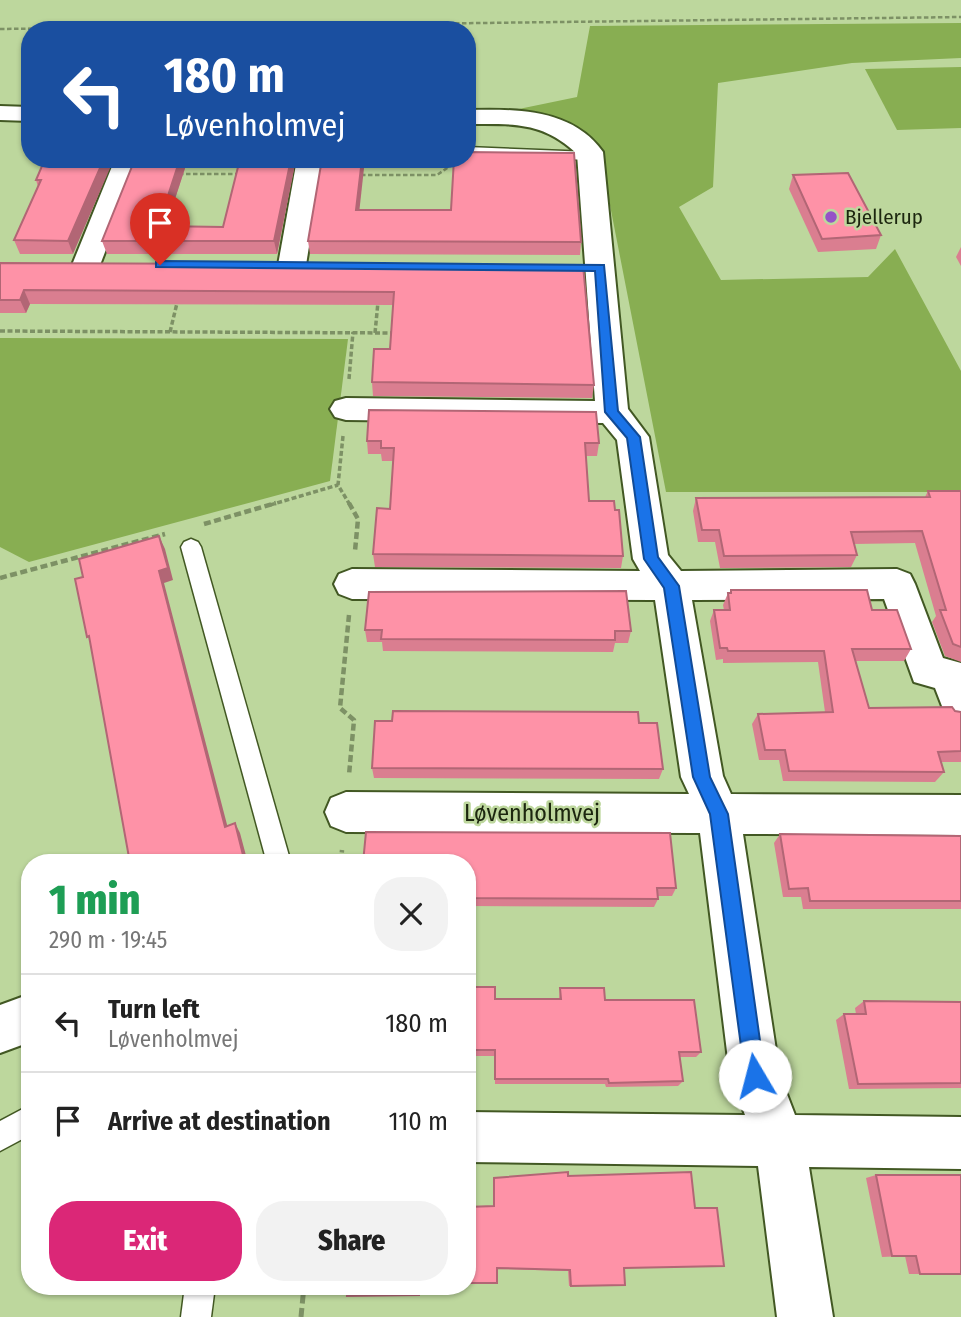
<!DOCTYPE html>
<html lang="en">
<head>
<meta charset="utf-8">
<style>
  body { margin:0; font-family:"Fira Sans Condensed",sans-serif; background:#f2f2f2; color:#222; height:100vh; display:flex; flex-direction:column; font-size:26px; white-space:nowrap }
  * { box-sizing:border-box; margin:0 }
  p { font-size:23px; color:#767676 }
  .icon { flex:none; width:38px; height:38px; fill:none; stroke:currentColor; stroke-width:2; stroke-linecap:round; stroke-linejoin:round }
  .map { position:relative; flex:1; overflow:hidden }
  .drawer { position:absolute; left:21px; top:854px; width:455px; height:441px; display:flex; flex-direction:column; background:#fff; border-radius:28px; box-shadow:0 2px 5px #0004 }
  .drawer>* { flex:none }
  .banner { position:absolute; left:21px; top:21px; width:455px; height:147px; border-radius:28px; box-shadow:0 2px 5px #0004; background:#1a4fa0; color:#fff; overflow:hidden }
  .pin { position:absolute; display:grid; place-items:center; width:60px; height:60px; color:#fff; margin:-72px -30px; border-radius:50% 50% 50% 0; rotate:-45deg; box-shadow:0 0 7px #0007 }
  .pin .icon { rotate:45deg }
  .me { position:absolute; width:77px; margin:-38px; rotate:352deg; stroke-linejoin:round; filter:drop-shadow(0 0 5px #0008) }
  .turn { display:flex; align-items:center; gap:24px; height:147px; padding:0 28px; font-size:32px }
  .turn .icon { width:91px; height:91px; stroke-width:2.5 }
  .turn b { display:block; font-size:49px; line-height:60px }
  .round { display:grid; place-items:center; flex:none; width:74px; height:74px; border-radius:28px; background:#f2f2f2 }
  .summary { display:flex; align-items:center; justify-content:space-between; height:119px; padding:0 28px }
  h1 { font-size:42px; font-weight:800; line-height:52px; color:#1e9e55 }
  .button { display:flex; gap:14px; margin-top:auto; padding:14px 28px }
  .button a { flex:1; height:80px; border-radius:28px; background:#db2777; color:#fff; font-size:28px; font-weight:800; line-height:80px; text-align:center }
  .button a+a { background:#f2f2f2; color:#222 }
  ul { padding:0; list-style:none }
  li { display:flex; align-items:center; gap:21px; height:98px; padding:0 28px; border-top:2px solid #e0e0e0 }
  li div { flex:1 }
  li b { display:block; font-size:26px }
  li em { font-style:normal }
  .map>svg:first-child { display:block }
  .green { fill:#88ae52 }
  .lines { fill:none; stroke-linecap:round; stroke-linejoin:round }
  .service-casing { stroke:#425823; stroke-width:3 }
  .minor-casing { stroke:#425823; stroke-width:4 }
  .path-far3 { stroke:#7d9165; stroke-width:2.5; stroke-dasharray:4.5 2.5; stroke-linecap:butt }
  .path-far2 { stroke:#7d9165; stroke-width:3.5; stroke-dasharray:5 2.5; stroke-linecap:butt }
  .path-far1 { stroke:#7d9165; stroke-width:4.5; stroke-dasharray:7 3.5; stroke-linecap:butt }
  .path { stroke:#7d9165; stroke-width:5; stroke-dasharray:9 4.5; stroke-linecap:butt }
  .service { fill:#fff; fill-rule:evenodd }
  .minor { fill:#fff; fill-rule:evenodd }
  .wall { fill:#da7e90 }
  .shaded-wall { fill:#b26675 }
  .building { fill:#fe92a7; stroke:#b26675; stroke-width:2 }
  .route { fill:#1a73e8; stroke:#114b97; stroke-width:2 }
  .poi-dot { fill:#9552c7; stroke:#bdd79d; stroke-width:2.5 }
  .labels { text-anchor:middle; dominant-baseline:central; stroke-width:5; stroke-linejoin:round; paint-order:stroke }
  .far-poi-label { font-size:21px; fill:#1c260f; stroke:#bdd79d; text-anchor:start }
  .street-label { font-size:24px; fill:#1c260f; stroke:#bdd79d }
</style>
</head>
<body>
<div class="map">
<svg width="961" height="1317" viewBox="0 0 961 1317">
  <rect width="100%" height="100%" fill="#bdd79d"/>
  <!-- green -->
  <g class="green">
    <path d="M961,23V58L852,63L718,83L713,187L679,207L721,280L868,277L895,249L961,371V492H666L599,149C570,121 554,116 514,110L577,97L590,26Z"/>
    <path d="M961,67V128L897,130L865,69Z"/>
    <path d="M0,338L348,339L330,481L29,562L0,547Z"/>
  </g>
  <g class="lines">
    <!-- service casing -->
    <g class="service-casing">
      <g id="service">
        <path d="M467,147L590,152L597,156L590,160L467,155Z"/>
        <path d="M191,539L198,542L201,547L291,863H267L181,547L184,542Z"/>
        <path d="M30,1105V1135L0,1151V1121Z"/>
        <path d="M185,1286H215L211,1317H181Z"/>
      </g>
    </g>
    <!-- minor casing -->
    <g class="minor-casing">
      <g id="minor">
        <path d="M0,106L30,107V121L0,120Z"/>
        <path d="M467,110C515,109 572,108 603,152L628,409L649,437L668,555L681,571L897,569L910,574L915,584L943,658L961,663V724L947,719L935,688L914,682L884,599L692,600L723,776L731,794L961,795V835L743,834L780,1076L795,1115L961,1117V1169L809,1167L833,1317H777L758,1166L467,1162V1112L745,1115L730,1076L700,833L346,832L331,826L325,812L331,798L346,792L689,794L681,777L655,600L352,599L339,594L334,584L339,574L352,569L640,571L633,559L617,440L603,423L346,420L335,417L330,409L335,401L346,398L595,401L577,154C543,121 512,124 467,124Z"/>
        <path d="M115,159H141L100,265L96,271L86,274L76,271L72,265Z"/>
        <path d="M297,159H323L306,265L302,271L292,274L282,271L278,265Z"/>
        <path d="M30,994V1042L0,1053V1005Z"/>
      </g>
    </g>
    <!-- path-far3 -->
    <g class="path-far3">
      <path d="M0,29L961,17"/>
      <path d="M179,174H240"/>
      <path d="M361,175H437L450,166L451,162"/>
    </g>
    <!-- path-far2 -->
    <g class="path-far2">
      <path d="M0,331L395,333"/>
      <path d="M170,332L178,299"/>
      <path d="M375,333L378,302"/>
      <path d="M349,379L353,332"/>
      <path d="M343,436L338,485L350,505"/>
      <path d="M270,505L338,485"/>
    </g>
    <!-- path-far1 -->
    <g class="path-far1">
      <path d="M349,503L358,519L355,551"/>
      <path d="M204,524L276,503"/>
      <path d="M0,578L165,534"/>
      <path d="M349,615L340,708L354,720L349,775"/>
      <path d="M341,863L342,850"/>
    </g>
    <!-- path -->
    <path class="path" d="M301,1317L304,1286"/>
    <!-- service -->
    <use href="#service" class="service"/>
    <!-- minor -->
    <use href="#minor" class="minor"/>
  </g>
  <!-- wall -->
  <g class="wall">
    <path d="M45,159L73,254H20L14,240L38,187L36,180Z"/>
    <path d="M135,159H188L166,226L223,227L296,159L277,254H107L102,241Z"/>
    <path d="M793,175L881,235L876,249L818,252L789,189Z"/>
    <path d="M360,210L581,242L580,255L310,254L308,241Z"/>
    <path d="M961,247V266L956,257Z"/>
    <path d="M0,263L583,265L594,385L592,398L373,396L372,382L390,349L393,305L30,304L26,313H0Z"/>
    <path d="M367,441L599,443L597,456H586L589,501L615,510L623,556L621,568L375,567L373,554L390,509L393,461H382L381,454H368Z"/>
    <path d="M928,491H961V662L945,656L932,622L936,616L915,543L854,544L857,555L851,567L720,568L715,542H698L693,511L696,498L925,497Z"/>
    <path d="M731,590L872,610L911,649L904,661H855L869,708L955,711L961,712V762H941L944,772L935,782L783,781L779,760H759L752,724L758,714L825,712L818,662L723,663V659L716,660L710,621L714,610H724L723,605L728,593H730Z"/>
    <path d="M365,630L631,631L628,643H615L613,652L383,651L382,642H367Z"/>
    <path d="M639,723L663,769L659,779L374,778L372,768Z"/>
    <path d="M780,834L961,836V909H803L801,897H783L774,843Z"/>
    <path d="M467,863L676,888L672,896H657L658,899L654,907L467,906Z"/>
    <path d="M467,987L495,999H559L560,988L605,1000L701,1052L696,1057H680L683,1081L678,1086L606,1087L605,1084H495V1056H467Z"/>
    <path d="M864,1001L961,1002V1088L849,1089L836,1020L844,1014H856L855,1008Z"/>
    <path d="M876,1175L961,1274H909L905,1256L882,1257L866,1178Z"/>
    <path d="M568,1176L624,1269L571,1286H569L568,1271L497,1269L494,1206Z"/>
  </g>
  <!-- shaded-wall -->
  <g class="shaded-wall">
    <path d="M104,159H114L73,254L68,241Z"/>
    <path d="M180,159H188L162,239L158,226Z"/>
    <path d="M291,159H296L277,254L274,241Z"/>
    <path d="M362,159H365L358,223L356,210Z"/>
    <path d="M24,290L30,304L26,313L20,300Z"/>
    <path d="M159,536L165,549L173,580L164,583L230,836L225,827L159,571Z"/>
    <path d="M235,823L240,833L248,863H245Z"/>
  </g>
  <!-- building -->
  <g class="building">
    <path d="M467,152L574,153L581,242L308,241L322,159H362L356,210H451L454,159H467Z"/>
    <path d="M45,159H104L68,241L14,240L41,180H36Z"/>
    <path d="M135,159H180L158,226L223,227L240,159H291L274,241H102Z"/>
    <path d="M848,173L881,235L822,239L793,175Z"/>
    <path d="M0,263L583,265L594,385L372,382L374,349H390L394,292L24,290L20,300H0Z"/>
    <path d="M369,410L596,412L599,443H585L589,501H614L615,510H619L623,556L373,554L377,508L390,509L394,448H381V441H367Z"/>
    <path d="M928,491H961V647L953,644L940,610H946L922,531L851,532L857,555L724,556L719,530H702L696,498L930,497Z"/>
    <path d="M159,536L168,568L159,571L225,827L235,823L245,863H130L89,636L87,637L75,579L83,577L79,559Z"/>
    <path d="M731,590H867L872,610H897L911,649H852L869,708L952,707L955,711L961,712V751L938,752L944,772L789,771L785,750H765L758,714L833,712L824,651H728L727,648H720L714,610H730L728,593H731Z"/>
    <path d="M626,591L631,631H615V640L381,639L382,630H365L369,592Z"/>
    <path d="M393,711L638,712L639,723H657L663,769L372,768L375,721H392Z"/>
    <path d="M366,832L670,833L676,888H657L658,899L467,898V863H363Z"/>
    <path d="M780,834L961,836V901H810L808,888L789,889Z"/>
    <path d="M467,987H495V999H561L560,988H604L605,1000H694L701,1052H679L683,1081L609,1083L608,1079H495V1050H467Z"/>
    <path d="M864,1001L961,1002V1083L858,1084L844,1014H866Z"/>
    <path d="M568,1172V1176L691,1172L695,1208H717L724,1266L624,1268L625,1285L571,1286L570,1270L497,1268V1283H467V1207L494,1206V1178Z"/>
    <path d="M876,1175H961V1274H920L916,1256H892Z"/>
    <path d="M348,1286H419V1295L347,1296Z"/>
  </g>
  <!-- route -->
  <path class="route" d="M160,261L604,265L618,411L640,437L658,557L679,586L710,777L728,814L765,1076L762,1083L755,1086L748,1083L745,1076L710,814L693,777L664,588L644,559L627,438L605,412L595,271L156,267V262Z"/>
  <!-- markers -->
  <circle class="poi-dot" cx="831" cy="217" r="7"/>
  <g class="labels">
    <!-- far-poi labels -->
    <g class="far-poi-label">
      <text x="845" y="217">Bjellerup</text>
    </g>
    <!-- street labels -->
    <g class="street-label">
      <text x="532" y="813">Løvenholmvej</text>
    </g>
  </g>
</svg>
<div class="pin" style="left:160px;top:265px;background:#d93025"><svg class="icon" aria-label="arrive" viewBox="0 0 24 24"><path d="M6 21V4h12l-3 4 3 4H6"/></svg></div>
<svg class="me" style="left:755px;top:1076px" viewBox="-20 -20 40 40"><circle r="19" fill="#fff"/><path d="M0-13L10 11 0 6-10 11z" fill="#1a73e8"/></svg>
<div class="banner">
<div class="turn"><svg class="icon" aria-label="left" viewBox="0 0 24 24"><path d="M17 20v-9H6M10 6l-5 5 5 5"/></svg><div><b>180 m</b>Løvenholmvej</div></div>
</div>
<section class="drawer">
<div class="summary"><div><h1>1 min</h1><p>290 m · 19:45</p></div><a class="round"><svg class="icon" aria-label="close" viewBox="0 0 24 24"><path d="M6 6l12 12M18 6L6 18"/></svg></a></div>
<ul>
<li><svg class="icon" aria-label="left" viewBox="0 0 24 24"><path d="M17 20v-9H6M10 6l-5 5 5 5"/></svg><div><b>Turn left</b><p>Løvenholmvej</p></div><em>180 m</em></li>
<li><svg class="icon" aria-label="arrive" viewBox="0 0 24 24"><path d="M6 21V4h12l-3 4 3 4H6"/></svg><div><b>Arrive at destination</b></div><em>110 m</em></li>
</ul>
<div class="button"><a>Exit</a><a>Share</a></div>
</section>
</div>
</body>
</html>
